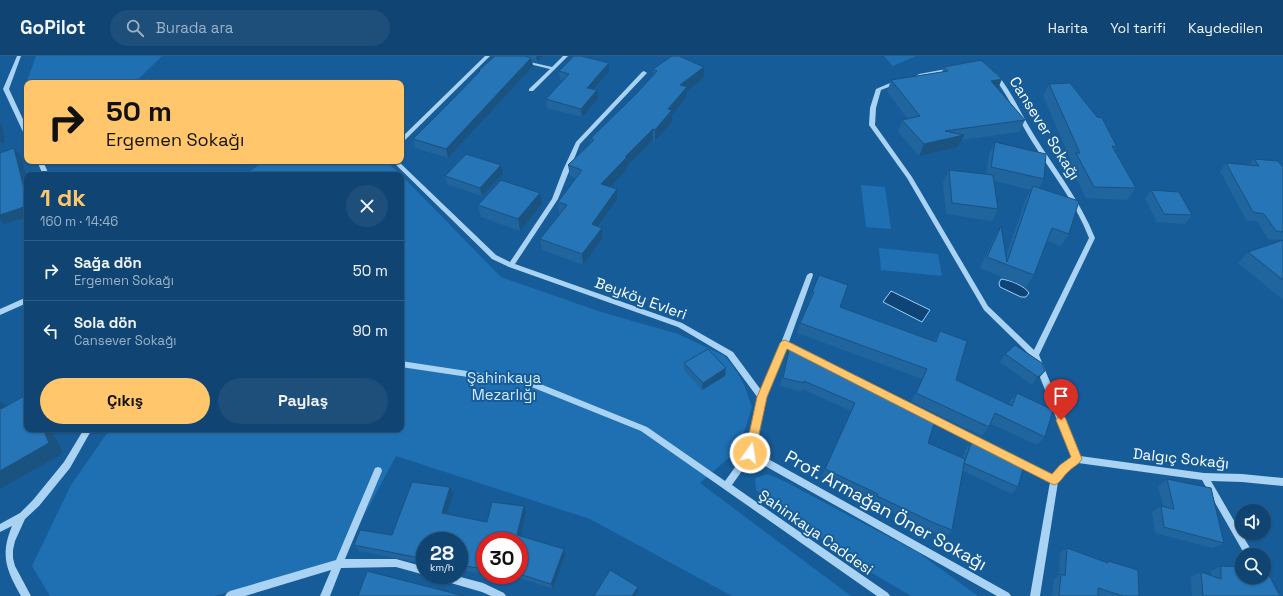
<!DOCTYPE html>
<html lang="tr">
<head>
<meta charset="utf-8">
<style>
  body { margin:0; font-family:"Space Grotesk",sans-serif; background:#1e4f7b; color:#f1f3f6; height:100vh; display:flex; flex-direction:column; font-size:15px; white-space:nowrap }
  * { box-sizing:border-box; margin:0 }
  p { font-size:13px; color:#9cb1c4 }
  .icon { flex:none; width:22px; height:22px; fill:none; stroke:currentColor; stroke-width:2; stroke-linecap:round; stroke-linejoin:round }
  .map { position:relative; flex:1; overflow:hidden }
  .details { position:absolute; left:24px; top:116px; width:380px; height:260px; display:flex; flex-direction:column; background:#104573; border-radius:8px; box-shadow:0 1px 3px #0004,0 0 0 1px #305d85 }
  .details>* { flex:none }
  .guide { position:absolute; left:24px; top:24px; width:380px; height:84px; border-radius:8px; box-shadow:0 1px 3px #0004,0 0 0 1px #305d85; background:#ffc66b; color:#111; overflow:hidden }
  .controls { position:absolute; left:1235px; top:448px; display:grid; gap:8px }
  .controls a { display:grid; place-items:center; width:36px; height:36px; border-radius:50%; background:#104573; box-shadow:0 1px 3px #0004,0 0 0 1px #305d85; font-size:20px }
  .speed { position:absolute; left:416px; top:476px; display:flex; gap:8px; font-size:20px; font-weight:700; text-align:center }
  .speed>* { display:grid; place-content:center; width:52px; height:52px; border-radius:50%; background:#104573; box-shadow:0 1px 3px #0004,0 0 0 1px #305d85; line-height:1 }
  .speed small { font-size:10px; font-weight:400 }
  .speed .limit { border:6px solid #d22; background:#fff; color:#111 }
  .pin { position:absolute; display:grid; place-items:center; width:34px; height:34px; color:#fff; margin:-41px -17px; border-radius:50% 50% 50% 0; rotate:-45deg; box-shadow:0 0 4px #0007 }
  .pin .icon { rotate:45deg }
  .me { position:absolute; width:44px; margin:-22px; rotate:13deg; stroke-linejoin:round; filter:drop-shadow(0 0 3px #0008) }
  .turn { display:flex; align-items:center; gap:14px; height:84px; padding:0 16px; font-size:18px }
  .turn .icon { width:52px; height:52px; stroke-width:2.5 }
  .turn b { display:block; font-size:28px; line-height:34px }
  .round { display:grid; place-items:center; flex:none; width:42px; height:42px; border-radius:21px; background:#1e4f7b }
  .head { display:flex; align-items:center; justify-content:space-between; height:68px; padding:0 16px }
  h1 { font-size:24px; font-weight:700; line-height:30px; color:#ffc66b }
  .cta { display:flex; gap:8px; margin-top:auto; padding:8px 16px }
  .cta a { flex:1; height:46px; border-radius:24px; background:#ffc66b; color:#111; font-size:16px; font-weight:700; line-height:46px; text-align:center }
  .cta a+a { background:#1e4f7b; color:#f1f3f6 }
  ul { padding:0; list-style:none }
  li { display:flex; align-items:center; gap:12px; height:60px; padding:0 16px; border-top:1px solid #305d85 }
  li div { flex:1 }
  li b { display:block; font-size:15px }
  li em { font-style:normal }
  header { display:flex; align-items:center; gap:24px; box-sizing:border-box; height:56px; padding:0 20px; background:#104573; border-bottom:1px solid #305d85 }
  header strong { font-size:19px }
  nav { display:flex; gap:22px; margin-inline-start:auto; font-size:14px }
  .search { width:280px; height:36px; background:#1e4f7b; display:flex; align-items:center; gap:10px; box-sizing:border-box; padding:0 14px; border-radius:22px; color:#9cb1c4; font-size:15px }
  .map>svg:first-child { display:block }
  .green { fill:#1e70b2 }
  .water { fill:#0e4576; stroke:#9ccef4 }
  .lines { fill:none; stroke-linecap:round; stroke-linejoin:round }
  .minor { fill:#aad2f2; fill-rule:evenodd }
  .wall { fill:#20659d }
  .shaded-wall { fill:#1a5280 }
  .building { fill:#2575b7; stroke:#1a5280 }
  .route { fill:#ffc66b; stroke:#a68146 }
  .labels { text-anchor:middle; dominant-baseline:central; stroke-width:4; stroke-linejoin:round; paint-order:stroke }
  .street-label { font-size:15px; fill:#fff; stroke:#165c99 }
  .park-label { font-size:15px; fill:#d2e9fc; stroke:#165c99 }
  .near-street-label { font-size:18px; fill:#fff; stroke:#165c99 }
</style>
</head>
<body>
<header>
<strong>GoPilot</strong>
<div class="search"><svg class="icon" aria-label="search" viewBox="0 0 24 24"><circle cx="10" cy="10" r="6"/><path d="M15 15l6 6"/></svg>Burada ara</div>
<nav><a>Harita</a><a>Yol tarifi</a><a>Kaydedilen</a></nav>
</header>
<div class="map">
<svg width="1283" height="540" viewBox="0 0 1283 540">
  <rect width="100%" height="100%" fill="#165c99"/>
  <!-- green -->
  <g class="green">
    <path d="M36,0H162L134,27H27V25Z"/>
    <path d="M884,0H916L893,10Z"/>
    <path d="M265,105H386L401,119H244Z"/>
    <path d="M401,119L501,221L601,256L678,278L725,300L737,316L744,329L752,351L739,393L700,427L851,540H732L590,463L396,400L338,508L214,540H50L32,510L71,429L110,373H401Z"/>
    <path d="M861,129L885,131L891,173L866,171Z"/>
    <path d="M879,192L938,198L942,220L881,214Z"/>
    <path d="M768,418L786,426L919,497L978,540H911L855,507L756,434L755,422Z"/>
  </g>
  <!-- water -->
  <g class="water">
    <path d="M1001,223C1010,224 1025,230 1029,237L1026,241H1021L1000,231L999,227Z"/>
    <path d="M891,235L930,254L922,266L883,246Z"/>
  </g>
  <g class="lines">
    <!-- minor -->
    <g class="minor">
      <path d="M17,0H21L9,33L27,72V80L24,78L3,33Z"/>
      <path d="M485,0H490L403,86L401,87V82Z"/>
      <path d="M563,0H568L533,35H529V33L550,13L521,6V4L552,11Z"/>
      <path d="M952,12L955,14L954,15L919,22L916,20L919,18Z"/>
      <path d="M644,15L647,17L646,18L580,88L558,143L515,208L682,267L733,296L761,334L781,287L807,219L810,217H812L813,219L789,286L831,307L832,309L831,311L828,312L825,311L787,291L766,341L754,395L1009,537L1011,540H997L751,402L732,429L888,537L890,540H877L641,375L529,330L401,311V305L533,325L647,371L725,425L746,396L758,342L727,300L678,271L509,211L492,203L392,105H398L496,199L510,206L552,143L563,114L576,86L642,16Z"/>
      <path d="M995,17L997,18C1012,36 1021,58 1034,79C1055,113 1080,144 1095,182L1039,299L1080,400L1204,417L1242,418L1283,422V430L1242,426L1211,425L1254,499H1245L1202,424L1078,407L1067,415L1058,426L1040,540H1030L1050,426L925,362L924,360L925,358L928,357L931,358L1053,419L1061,409L1072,402L1032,301L984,254L907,122L869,69L870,52L876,33L895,25H899V27L881,34L876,52L875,69L912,121L988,250L1034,294L1089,182C1076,147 1053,119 1033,87C1019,65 1009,40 992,19Z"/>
      <path d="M37,105H43L49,119H43Z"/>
      <path d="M27,241V247L0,259V253Z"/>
      <path d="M84,373H92L70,412L39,450L25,463L15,485L13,494V502L15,510L31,540H21C6,514 0,499 12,470L0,476V468L20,457L33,444L64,406Z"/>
      <path d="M378,411L381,412L382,415L345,503H396L425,511V519H426H425L396,511L341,512L330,540H320L331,514L245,540H225L227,537L230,535L336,504L375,412Z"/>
      <path d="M433,519H453L483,527L504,537L506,540H491L482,536L437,523L434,522Z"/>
    </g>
  </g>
  <!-- wall -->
  <g class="wall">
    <path d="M495,0H543L537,6L532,4L533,10L448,102L415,92L413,83L449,47L479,16V14Z"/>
    <path d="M609,7V15L594,33L598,43L582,61L547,52L546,43L563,24H560L559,15Z"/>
    <path d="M944,11L997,33L1025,64L1019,76L961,84L958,91L919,100L898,76L902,64L908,63L887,36L891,24L942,16Z"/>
    <path d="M653,13L704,22L687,35L686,42L672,59V66L655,85L653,84L627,110V113L610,131L617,144L599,171L602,183L583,209L542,194L540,183L560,157H559L558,146L576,123L570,120L568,109L591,86V82L636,38L653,19Z"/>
    <path d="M1049,28L1117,91L1114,95L1136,132L1127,144L1086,142L1069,108L1071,105L1043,40Z"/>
    <path d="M995,86L1044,123L1039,132L1069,178L1061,190L1047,185L1034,219L1026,231L980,212L994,182L1001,170L1006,200L1026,142L1031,134L994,125L998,153L992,165L946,158L943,126L949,114L986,118L989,98Z"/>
    <path d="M1254,103L1283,111V244L1238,207L1248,196L1283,184L1268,183L1257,165L1246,164L1220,115L1226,107L1249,109Z"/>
    <path d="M503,118L482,140L447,128L445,120Z"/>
    <path d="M1151,134L1192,159L1185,168L1157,166L1145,143Z"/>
    <path d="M542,148L520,175L481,161L478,149Z"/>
    <path d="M812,236L845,239L840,251L934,286L940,275L956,324L1009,348V346L1017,337L1045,381L1037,389L991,368L989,371L982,380L911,346L922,323L797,277L800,267L810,246L809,245Z"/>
    <path d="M789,294L810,301L928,387L963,402L966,392L972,385L1018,431L1012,438L963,415L952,474L946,481L926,473L873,447V445L822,420L851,355L802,333L801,336L780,330Z"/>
    <path d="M1005,298L1039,322L1032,329L1000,306Z"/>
    <path d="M684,307L725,320L702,334L684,314Z"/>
    <path d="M1167,423L1224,487L1213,492L1155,477L1152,456L1161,450H1163L1158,430Z"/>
    <path d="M450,431L454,437L447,458L487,466L524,450L526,456L521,480L565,499L553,533L517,521L495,519H519V485H485V518L459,514V485H425V508L359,495L354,489L392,479Z"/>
    <path d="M1067,492L1106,506L1108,505L1139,540H1100L1098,539V540H1052L1054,523L1059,520L1060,497Z"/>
    <path d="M1221,510L1268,517L1280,540H1192L1191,521L1201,516L1211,520V515Z"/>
  </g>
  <!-- shaded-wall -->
  <g class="shaded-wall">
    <path d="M536,0H543L537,6Z"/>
    <path d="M531,2L533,10L448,102L446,93Z"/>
    <path d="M609,7V15L588,40L587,32Z"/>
    <path d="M704,11V22L687,35L686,42L672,59V66L655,85V74L668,53L680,29Z"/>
    <path d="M1002,23L997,35L991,25Z"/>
    <path d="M597,34L598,43L582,61L581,53Z"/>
    <path d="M0,67L2,70L5,86L0,87Z"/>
    <path d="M653,73V84L627,110V113L602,140L601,128L625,101Z"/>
    <path d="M964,79L958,91L919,100L924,88Z"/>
    <path d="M14,92L21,100L27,123V145Z"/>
    <path d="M501,109L503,118L482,140L480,132Z"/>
    <path d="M617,133V144L592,179V168Z"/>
    <path d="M540,137L542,148L520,175L518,163Z"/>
    <path d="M27,150V161L4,168L0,164V159Z"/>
    <path d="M602,172V183L583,209L582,198Z"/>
    <path d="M726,312L725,320L702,334L703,327Z"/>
    <path d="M1045,315L1039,322L1032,329L1038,321Z"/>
    <path d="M0,345L10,353H1L0,351Z"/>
    <path d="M43,373H51L63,397L0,433V415Z"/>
    <path d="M450,431L454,437L445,463L442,457Z"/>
    <path d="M524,450L526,456L520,485L517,479Z"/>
    <path d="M564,493L565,499L553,533L551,528Z"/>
    <path d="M638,531V536L636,540H632Z"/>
  </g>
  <!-- building -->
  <g class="building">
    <path d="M495,0H525L531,2L446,93L413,83L449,47L480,15L479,14Z"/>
    <path d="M574,0H581L609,7L587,32L597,34L581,53L546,43L569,18L559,15Z"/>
    <path d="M672,0H679L704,11L680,29L687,31L668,53L672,54L655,74L653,73L625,101H627L601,128L617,133L592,168L602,172L582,198L540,183L567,149L558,146L582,114L568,109L594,84L591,82L636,38L657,15L653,13Z"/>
    <path d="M981,4L1002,23L991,25L1025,64L945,75L964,79L924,88L902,64L920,60L891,24L948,15L944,11Z"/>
    <path d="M1070,27L1097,61L1102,62L1117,91L1112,90L1136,132L1094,131L1076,97H1080L1049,28Z"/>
    <path d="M995,86L1046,98L1044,123L991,111Z"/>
    <path d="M14,92L27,145V150L0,159V97Z"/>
    <path d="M466,98L501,109L480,132L445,120Z"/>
    <path d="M1254,103L1278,105L1283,111V176L1276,175L1264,158L1253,156L1226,107L1259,110Z"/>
    <path d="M949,114L993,119L998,153L952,147Z"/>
    <path d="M501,124L540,137L518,163L478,149Z"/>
    <path d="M1033,130L1079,145L1069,178L1052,172L1034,219L987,201L1001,170L1007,206Z"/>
    <path d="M1151,134L1179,136L1192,159L1164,158Z"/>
    <path d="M1283,184V224L1248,196Z"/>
    <path d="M819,219L848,229L840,251L936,286L940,275L967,285L956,324L1012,350L1017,337L1053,354L1045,381L995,357L989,371L916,337L927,313L800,267L814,236H812Z"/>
    <path d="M1015,289L1042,307L1045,315L1038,321L1005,298Z"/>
    <path d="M708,293L726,312L703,327L684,307Z"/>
    <path d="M789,294L810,299V301L868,326L869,325L937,359L928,387L965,403L952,474L932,466L877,440L878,438L825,413L855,347L804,325V327L783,322Z"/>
    <path d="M26,339L27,341V373H43L49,387L0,415V351L1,353Z"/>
    <path d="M972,385L1024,409L1018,431L964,407Z"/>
    <path d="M1167,423L1211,432L1224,487L1164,471L1161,450L1174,453Z"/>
    <path d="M412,426L450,431L442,457L487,466L492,446L524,450L517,479L564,493L551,528L519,518V485H485V513L459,509V485H425V503L354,489L360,474L392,479Z"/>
    <path d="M1067,492L1108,507V505L1138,514L1139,540H1123L1098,532V540H1059L1061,518L1065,520Z"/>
    <path d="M1221,510L1242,511V521H1264V513L1269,514L1268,517L1280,540H1203L1201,516L1221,523Z"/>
    <path d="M610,514L638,531L632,540H594Z"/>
    <path d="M367,515L464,540H358Z"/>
  </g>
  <!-- route -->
  <path class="route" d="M785,284L1052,418L1060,409L1071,401L1056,364L1058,361L1061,360L1065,361L1082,403C1079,409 1072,411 1068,416C1063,420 1061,427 1054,429L787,293L767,341L755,397L754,400L750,401L746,400L745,397L757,341L780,287L782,285Z"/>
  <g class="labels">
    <!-- street labels -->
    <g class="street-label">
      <text transform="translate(1045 72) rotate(58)">Cansever Sokağı</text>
      <text transform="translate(641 242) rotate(20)">Beyköy Evleri</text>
      <text transform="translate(1181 402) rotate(6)">Dalgıç Sokağı</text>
      <text transform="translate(816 476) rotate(35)">Şahinkaya Caddesi</text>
    </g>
    <!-- park labels -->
    <g class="park-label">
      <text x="504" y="321">Şahinkaya<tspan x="504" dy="17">Mezarlığı</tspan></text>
    </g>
    <!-- near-street labels -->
    <g class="near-street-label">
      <text transform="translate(886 454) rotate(29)">Prof. Armağan Öner Sokağı</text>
    </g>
  </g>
</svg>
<div class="controls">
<a><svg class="icon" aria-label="sound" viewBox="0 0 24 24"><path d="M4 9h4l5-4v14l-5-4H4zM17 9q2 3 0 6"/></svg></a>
<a><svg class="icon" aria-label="search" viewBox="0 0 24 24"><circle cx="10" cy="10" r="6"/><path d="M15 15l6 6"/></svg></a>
</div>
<div class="speed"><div>28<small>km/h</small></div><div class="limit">30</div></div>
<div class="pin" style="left:1061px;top:364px;background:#d93025"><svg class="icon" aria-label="arrive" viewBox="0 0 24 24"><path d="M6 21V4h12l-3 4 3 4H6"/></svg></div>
<svg class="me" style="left:750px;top:397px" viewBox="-20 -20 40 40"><circle r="17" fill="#ffc66b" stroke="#fff" stroke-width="3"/><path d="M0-11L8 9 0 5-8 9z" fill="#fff"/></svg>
<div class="guide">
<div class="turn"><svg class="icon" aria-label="right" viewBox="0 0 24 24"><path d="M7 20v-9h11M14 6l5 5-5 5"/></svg><div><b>50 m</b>Ergemen Sokağı</div></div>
</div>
<section class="details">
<div class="head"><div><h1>1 dk</h1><p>160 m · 14:46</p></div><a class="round"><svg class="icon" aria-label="close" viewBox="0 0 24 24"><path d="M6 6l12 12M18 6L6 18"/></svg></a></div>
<ul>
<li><svg class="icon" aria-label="right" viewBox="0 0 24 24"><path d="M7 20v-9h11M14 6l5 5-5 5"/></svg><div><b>Sağa dön</b><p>Ergemen Sokağı</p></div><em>50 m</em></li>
<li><svg class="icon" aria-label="left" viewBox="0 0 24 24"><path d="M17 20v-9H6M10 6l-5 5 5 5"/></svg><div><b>Sola dön</b><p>Cansever Sokağı</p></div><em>90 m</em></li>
</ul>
<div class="cta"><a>Çıkış</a><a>Paylaş</a></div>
</section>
</div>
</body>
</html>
